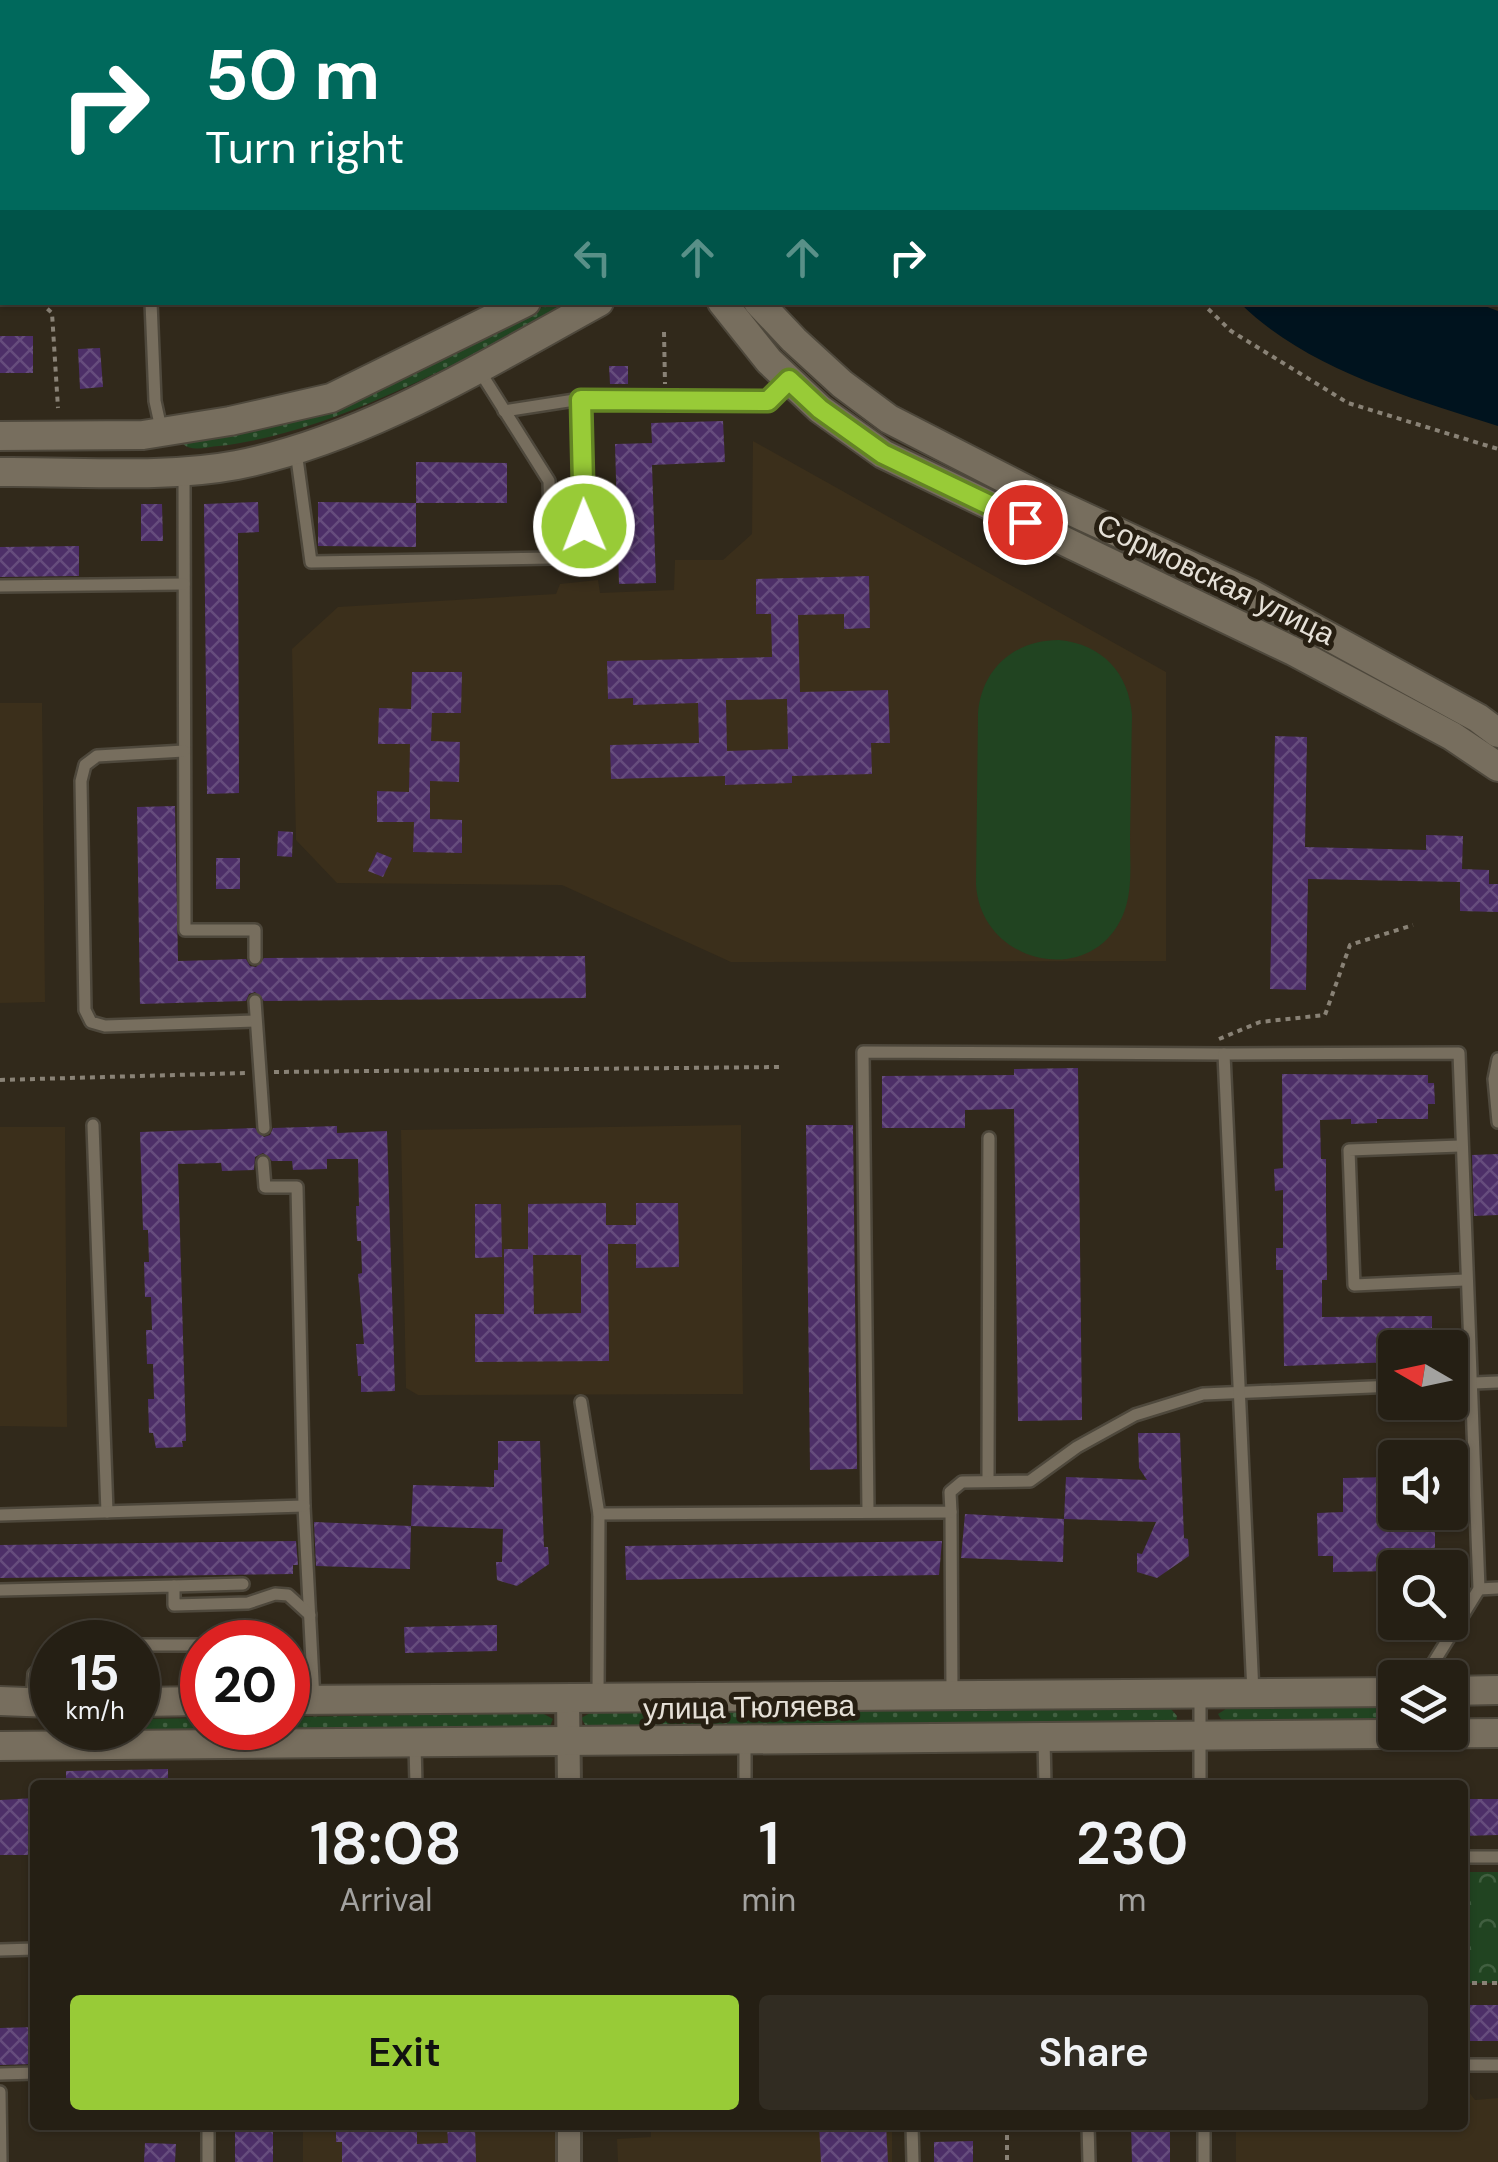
<!DOCTYPE html>
<html lang="en">
<head>
<meta charset="utf-8">
<style>
  body { margin:0; font-family:"DM Sans",sans-serif; background:#312c22; color:#f1f3f6; height:100vh; display:flex; flex-direction:column; font-size:38px; white-space:nowrap }
  * { box-sizing:border-box; margin:0 }
  p { font-size:32px; color:#a3a2a0 }
  .icon { flex:none; width:55px; height:55px; fill:none; stroke:currentColor; stroke-width:2; stroke-linecap:round; stroke-linejoin:round }
  .map { position:relative; flex:1; overflow:hidden }
  .drawer { position:absolute; left:30px; top:1780px; width:1438px; height:350px; display:flex; flex-direction:column; background:#251f14; border-radius:10px; box-shadow:0 2px 8px #0004,0 0 0 2px #423d34 }
  .drawer>* { flex:none }
  .guide { position:absolute; left:0px; top:0px; width:1500px; height:305px; box-shadow:0 2px 8px #0004,0 0 0 2px #423d34; background:#00695c; color:#fff; overflow:hidden }
  .needle { width:65px; rotate:279deg }
  .tools { position:absolute; left:1378px; top:1330px; display:grid; gap:20px }
  .tools a { display:grid; place-items:center; width:90px; height:90px; border-radius:10px; background:#251f14; box-shadow:0 2px 8px #0004,0 0 0 2px #423d34; font-size:50px }
  .speed { position:absolute; left:30px; top:1620px; display:flex; gap:20px; font-size:50px; font-weight:700; text-align:center }
  .speed>* { display:grid; place-content:center; width:130px; height:130px; border-radius:50%; background:#251f14; box-shadow:0 2px 8px #0004,0 0 0 2px #423d34; line-height:1 }
  .speed small { font-size:25px; font-weight:400 }
  .speed .limit { border:15px solid #d22; background:#fff; color:#111 }
  .pin { position:absolute; display:grid; place-items:center; width:85px; height:85px; color:#fff; margin:-42px; border:5px solid #fff; border-radius:50%; box-shadow:0 2px 10px #0007 }
  .me { position:absolute; width:110px; margin:-55px; rotate:359deg; stroke-linejoin:round; filter:drop-shadow(0 0 8px #0008) }
  .turn { display:flex; align-items:center; gap:35px; height:210px; padding:0 40px; font-size:45px }
  .turn .icon { width:130px; height:130px; stroke-width:2.5 }
  .turn b { display:block; font-size:70px; line-height:85px }
  .lanes { display:flex; align-items:center; height:95px; padding:0 40px; background:#0003; justify-content:center; gap:50px; direction:ltr }
  .lanes .off { opacity:.35 }
  .eta { display:flex; justify-content:space-evenly; align-items:center; height:170px; text-align:center }
  .eta b { font-size:60px; font-weight:600; line-height:70px }
  .primary-button { display:flex; gap:20px; margin-top:auto; padding:20px 40px }
  .primary-button a { flex:1; height:115px; border-radius:10px; background:#98cb37; color:#111; font-size:40px; font-weight:600; line-height:115px; text-align:center }
  .primary-button a+a { background:#312c22; color:#f1f3f6 }
  .map>svg:first-child { display:block }
  .built { fill:#3b2f1b }
  .grass { fill:url(#grass-dots) }
  .forest { fill:url(#forest-crowns) }
  .pitch { fill:#214421 }
  .water { fill:#00131e }
  .building { fill:url(#building-cross-hatch); fill-rule:evenodd }
  .lines { fill:none; stroke-linecap:round; stroke-linejoin:round }
  .service-casing { stroke:#4e483c; stroke-width:16 }
  .minor-casing { stroke:#4e483c; stroke-width:28 }
  .tertiary-casing { stroke:#4e483c; stroke-width:32 }
  .secondary-casing { stroke:#4e483c; stroke-width:32 }
  .path { stroke:#898276; stroke-width:4; stroke-dasharray:5 5; stroke-linecap:butt }
  .service { stroke:#776e5e; stroke-width:11 }
  .minor { stroke:#776e5e; stroke-width:22 }
  .tertiary { stroke:#776e5e; stroke-width:28 }
  .secondary { stroke:#776e5e; stroke-width:28 }
  .route-casing { stroke:#638424; stroke-width:25 }
  .route { stroke:#98cb37; stroke-width:18 }
  .labels { text-anchor:middle; dominant-baseline:central; stroke-width:10; stroke-linejoin:round; paint-order:stroke }
  .street-label { font-size:30px; fill:#e5e0d7; stroke:#271f12 }
</style>
</head>
<body>
<div class="map">
<svg width="1498" height="2162" viewBox="0 0 1498 2162">
  <defs>
    <pattern id="grass-dots" width="8" height="8" patternUnits="userSpaceOnUse" patternTransform="scale(2.5)"><rect width="8" height="8" fill="#214421"/><path d="M2 2h.1M6 6h.1" fill="none" stroke="#415f40" stroke-width="1.8" stroke-linecap="round"/></pattern>
    <pattern id="forest-crowns" width="20" height="18" patternUnits="userSpaceOnUse" patternTransform="scale(2.5)"><rect width="20" height="18" fill="#214421"/><path d="M2 6a3 3 0 1 1 6 0M12 15a3 3 0 1 1 6 0" fill="none" stroke="#415f40"/></pattern>
    <pattern id="building-cross-hatch" width="8" height="8" patternUnits="userSpaceOnUse" patternTransform="scale(2.5)"><rect width="8" height="8" fill="#4d2f68"/><path d="M0 0l8 8M0 8l8-8" fill="none" stroke="#664d7d"/></pattern>
  </defs>
  <rect width="100%" height="100%" fill="#31291b"/>
  <!-- built -->
  <g class="built">
    <path d="M753,441L1166,672V961L731,962L562,885L337,883L296,840L292,649L338,607L556,594L560,584L598,580L600,593L674,590L675,560H723L752,534Z"/>
    <path d="M0,703H42L45,1002L0,1003Z"/>
    <path d="M741,1125L743,1394L418,1395L406,1388L401,1130Z"/>
    <path d="M0,1127H65L67,1427L0,1426Z"/>
    <path d="M1463,2084L1475,2100L1498,2098V2162H1236V2132L1274,2131L1275,2125H1462Z"/>
    <rect x="303" y="2125" width="255" height="37"/>
    <path d="M651,2125H892V2162H618L617,2139L651,2137Z"/>
  </g>
  <!-- grass -->
  <g class="grass">
    <path d="M550,303H571C468,357 335,433 219,446C206,447 192,452 183,444L186,440L503,328Z"/>
    <path d="M1395,1706V1718L1229,1721L1221,1719L1218,1714L1229,1707Z"/>
    <path d="M1171,1709L1177,1716L1176,1722L1168,1725L587,1728L581,1718L592,1712Z"/>
    <path d="M542,1713L553,1719L550,1726L542,1729L74,1734L72,1728H138V1719L202,1718V1728H288V1717Z"/>
  </g>
  <!-- forest -->
  <rect class="forest" x="1463" y="1872" width="35" height="111"/>
  <!-- pitch -->
  <path class="pitch" d="M1059,640C1102,644 1129,673 1132,715C1131,756 1131,797 1130,838C1130,863 1133,891 1123,915C1091,990 980,964 976,884L978,713C982,668 1015,640 1059,640Z"/>
  <!-- water -->
  <path class="water" d="M1477,303L1498,311V426C1411,398 1306,369 1240,303Z"/>
  <!-- building -->
  <g class="building">
    <rect x="0" y="336" width="33" height="37"/>
    <path d="M100,348L103,387L80,389L78,349Z"/>
    <path d="M609,366H628V384H610Z"/>
    <path d="M723,421L725,462L652,465L656,583L619,584L615,444L652,443L651,423Z"/>
    <path d="M416,462L507,463V503H416Z"/>
    <path d="M258,502L259,532L238,533L239,793L207,794L204,504Z"/>
    <path d="M318,502L416,503V547L318,546Z"/>
    <path d="M141,504H162L163,541H141Z"/>
    <path d="M79,546V576L0,577V547Z"/>
    <path d="M869,576L870,628L844,629V614L798,615L800,692L888,690L890,743H871L872,774L792,776V783L725,785V776L611,779L610,745L699,743L698,703L633,705V698L608,699L607,661L772,657L771,614H756V579ZM787,699L788,749L727,751L726,700Z"/>
    <path d="M412,672H462L461,713H432L431,741L460,742L459,782L430,781V819L462,820V853L413,852L414,822H377V791L409,792L410,744H378L379,708L411,709Z"/>
    <path d="M1275,736L1307,737L1305,847L1426,850V835L1463,836L1462,869L1489,870V884H1498V912L1460,911V882L1308,879L1306,990L1270,989Z"/>
    <path d="M175,806L178,961L246,959L250,966L256,967L264,958L585,956L586,998L264,1001L255,992L249,994L246,1001L140,1004L137,807Z"/>
    <path d="M278,831L293,832L292,857L277,856Z"/>
    <path d="M377,852L392,858L383,877L368,871Z"/>
    <rect x="216" y="858" width="24" height="31"/>
    <path d="M1078,1068L1082,1420L1018,1421L1014,1109L965,1110V1128H882V1076L1014,1075V1069Z"/>
    <path d="M1282,1074L1428,1075V1083H1434L1435,1104H1428V1119H1377V1123L1351,1124V1119L1320,1120L1321,1159H1326V1209L1327,1280H1322V1317L1432,1316V1330H1438V1348H1395V1362L1284,1366L1283,1270H1276V1248H1283V1190L1275,1191L1274,1169L1283,1168Z"/>
    <path d="M806,1125H853L857,1469L810,1470Z"/>
    <path d="M337,1126V1133L387,1131L395,1391L361,1392V1376H358L356,1344H364L358,1274L362,1273L361,1241H357L356,1206H359L358,1159H327V1169L293,1170L292,1161H272L263,1153L255,1157L254,1170L222,1171L221,1163L178,1164L186,1441H182L183,1447L156,1448L153,1433H149L148,1399H154L153,1364H147L146,1330H152L151,1297H145L144,1262H149L148,1230H143L140,1132L255,1128L264,1137L270,1135L273,1128Z"/>
    <path d="M1498,1154V1215L1474,1216L1472,1155Z"/>
    <path d="M606,1203V1225H636V1203H678L679,1267L636,1268V1244H608L609,1361L475,1362V1314H504V1249H528V1204ZM533,1255H581V1313L534,1314Z"/>
    <path d="M475,1204H501L502,1257L475,1258Z"/>
    <path d="M1138,1433H1180L1184,1538L1188,1539L1189,1556L1157,1578L1137,1572V1553L1142,1554L1156,1522L1064,1519L1066,1477L1147,1480L1139,1468Z"/>
    <path d="M498,1441H540L544,1547H548L549,1564L517,1586L497,1580L496,1562H502L503,1529L411,1526L413,1485L494,1487V1470H498Z"/>
    <path d="M1392,1477V1512H1435V1555H1414L1415,1568H1395V1571L1333,1572V1556H1318L1317,1513L1343,1512V1478Z"/>
    <path d="M965,1514L1064,1519L1063,1562L961,1558Z"/>
    <path d="M314,1522L411,1526L410,1569L316,1566Z"/>
    <path d="M296,1541L298,1565H293V1574L0,1578V1545Z"/>
    <path d="M942,1541L939,1575L626,1580L625,1546Z"/>
    <path d="M497,1625V1651L405,1653L404,1627Z"/>
    <path d="M168,1769V1785H66V1771Z"/>
    <path d="M35,1798V1855H0V1800Z"/>
    <path d="M1462,1799H1498V1835L1462,1836Z"/>
    <rect x="1462" y="2005" width="36" height="36"/>
    <path d="M35,2027V2064L0,2065V2028Z"/>
    <rect x="235" y="2125" width="38" height="37"/>
    <path d="M336,2125H417V2144L448,2143L447,2125H475L476,2162H342V2142H336Z"/>
    <path d="M819,2125H886L888,2162H821Z"/>
    <path d="M1131,2125H1170V2162H1132Z"/>
    <path d="M973,2141V2162H934V2142Z"/>
    <path d="M145,2143L176,2144L175,2162H144Z"/>
  </g>
  <g class="lines">
    <!-- service casing -->
    <g class="service-casing">
      <g id="service">
        <path d="M334,0V2"/>
        <path d="M868,0L869,2"/>
        <path d="M151,302L155,401L162,433"/>
        <path d="M581,399L584,526"/>
        <path d="M504,411L581,399L768,401L789,379"/>
        <path d="M296,451L311,562L551,558L549,481L479,370"/>
        <path d="M184,471L185,930H255V958"/>
        <path d="M0,586L184,584"/>
        <path d="M184,751L97,756L85,765L81,781L85,1010L91,1022L105,1026L255,1021"/>
        <path d="M255,1001L264,1128"/>
        <path d="M1498,1059L1494,1079L1498,1122"/>
        <path d="M93,1125L107,1512"/>
        <path d="M1460,1146L1349,1150L1354,1285L1465,1280"/>
        <path d="M263,1162L265,1187H297L304,1506L314,1700"/>
        <path d="M1450,1384L1498,1382"/>
        <path d="M581,1402L599,1514L598,1697"/>
        <path d="M988,1480L989,1138"/>
        <path d="M868,1511L863,1052L1224,1054"/>
        <path d="M951,1512L952,1693"/>
        <path d="M599,1514L951,1512L950,1492L962,1482L1030,1481L1077,1447L1135,1415L1203,1394L1395,1386"/>
        <path d="M0,1515L304,1506"/>
        <path d="M174,1586L243,1584"/>
        <path d="M1479,1589L1498,1588"/>
        <path d="M0,1590L174,1586V1605L248,1603L275,1594L288,1595L310,1615"/>
        <path d="M138,1645H202"/>
        <path d="M288,1678L299,1697"/>
        <path d="M1253,1693L1224,1054L1459,1053L1479,1589L1424,1678"/>
        <path d="M1200,1695V1785"/>
        <path d="M32,1703L34,1674L52,1655"/>
        <path d="M745,1739V1785"/>
        <path d="M1044,1739L1045,1785"/>
        <path d="M415,1744L416,1785"/>
        <path d="M1462,1857H1498"/>
        <path d="M0,1950L35,1949"/>
        <path d="M1462,2065H1498"/>
        <path d="M0,2074L35,2073"/>
        <path d="M0,2092L1,2162"/>
        <path d="M208,2125V2162"/>
        <path d="M912,2125L913,2162"/>
        <path d="M1088,2125L1089,2162"/>
        <path d="M1204,2125V2162"/>
      </g>
    </g>
    <!-- minor casing -->
    <g class="minor-casing">
      <g id="minor">
        <path d="M1302,0L1303,2"/>
        <path d="M568,1697L569,1785"/>
        <path d="M569,2125V2162"/>
      </g>
    </g>
    <!-- tertiary casing -->
    <g class="tertiary-casing">
      <g id="tertiary">
        <path d="M1093,2L1098,0"/>
        <path d="M0,436L143,435L230,421L331,398L526,302"/>
        <path d="M0,472C76,471 163,479 237,465C366,439 484,365 599,302"/>
      </g>
    </g>
    <!-- secondary casing -->
    <g class="secondary-casing">
      <g id="secondary">
        <path d="M533,0L534,2"/>
        <path d="M571,0L572,2"/>
        <path d="M722,302L769,361L820,409L883,454L1293,651L1452,736L1498,767"/>
        <path d="M758,302L794,340L842,384L889,419L1039,496L1251,594L1478,718L1498,733"/>
        <path d="M1450,1691L1498,1690"/>
        <path d="M288,1700L1395,1692"/>
        <path d="M0,1701L52,1703"/>
        <path d="M138,1702L202,1701"/>
        <path d="M0,1746L1498,1733"/>
      </g>
    </g>
    <!-- path -->
    <g class="path">
      <path d="M995,0L997,2"/>
      <path d="M0,7H2"/>
      <path d="M40,302L52,313L58,408"/>
      <path d="M1201,302L1231,331L1348,403L1498,449"/>
      <path d="M664,332L665,384"/>
      <path d="M1219,1039L1260,1022L1325,1015L1350,945L1413,925"/>
      <path d="M274,1072L780,1067"/>
      <path d="M0,1080L245,1073"/>
      <path d="M1462,1983H1498"/>
      <path d="M940,2125H948"/>
      <path d="M1007,2125V2162"/>
    </g>
    <!-- service -->
    <use href="#service" class="service"/>
    <!-- minor -->
    <use href="#minor" class="minor"/>
    <!-- tertiary -->
    <use href="#tertiary" class="tertiary"/>
    <!-- secondary -->
    <use href="#secondary" class="secondary"/>
  </g>
  <g class="lines">
    <!-- route casing -->
    <g class="route-casing">
      <path id="route" d="M584,526L581,400L768,401L789,380L820,409L883,454L1025,522"/>
    </g>
    <!-- route -->
    <use href="#route" class="route"/>
  </g>
  <g class="labels">
    <!-- street labels -->
    <g class="street-label">
      <text transform="translate(1216 579) rotate(26)">Сормовская улица</text>
      <text transform="translate(749 1707) rotate(-1)">улица Тюляева</text>
    </g>
  </g>
</svg>
<div class="tools">
<a><svg class="needle" viewBox="-14 -14 28 28"><path d="M0-13l5 13h-10z" fill="#e53935"/><path d="M0 13l5-13h-10z" fill="#a3a2a0"/></svg></a>
<a><svg class="icon" aria-label="sound" viewBox="0 0 24 24"><path d="M4 9h4l5-4v14l-5-4H4zM17 9q2 3 0 6"/></svg></a>
<a><svg class="icon" aria-label="search" viewBox="0 0 24 24"><circle cx="10" cy="10" r="6"/><path d="M15 15l6 6"/></svg></a>
<a><svg class="icon" aria-label="layers" viewBox="0 0 24 24"><path d="M12 4l9 5-9 5-9-5zM3 14l9 5 9-5"/></svg></a>
</div>
<div class="speed"><div>15<small>km/h</small></div><div class="limit">20</div></div>
<div class="pin" style="left:1025px;top:522px;background:#d93025"><svg class="icon" aria-label="arrive" viewBox="0 0 24 24"><path d="M6 21V4h12l-3 4 3 4H6"/></svg></div>
<svg class="me" style="left:584px;top:526px" viewBox="-20 -20 40 40"><circle r="17" fill="#98cb37" stroke="#fff" stroke-width="3"/><path d="M0-11L8 9 0 5-8 9z" fill="#fff"/></svg>
<div class="guide">
<div class="turn"><svg class="icon" aria-label="right" viewBox="0 0 24 24"><path d="M7 20v-9h11M14 6l5 5-5 5"/></svg><div><b>50 m</b>Turn right</div></div>
<div class="lanes"><svg class="icon off" aria-label="left" viewBox="0 0 24 24"><path d="M17 20v-9H6M10 6l-5 5 5 5"/></svg><svg class="icon off" aria-label="ahead" viewBox="0 0 24 24"><path d="M12 20V5M6 11l6-6 6 6"/></svg><svg class="icon off" aria-label="ahead" viewBox="0 0 24 24"><path d="M12 20V5M6 11l6-6 6 6"/></svg><svg class="icon" aria-label="right" viewBox="0 0 24 24"><path d="M7 20v-9h11M14 6l5 5-5 5"/></svg></div>
</div>
<section class="drawer">
<div class="eta">
<div><b>18:08</b><p>Arrival</p></div>
<div><b>1</b><p>min</p></div>
<div><b>230</b><p>m</p></div>
</div>
<div class="primary-button"><a>Exit</a><a>Share</a></div>
</section>
</div>
</body>
</html>
